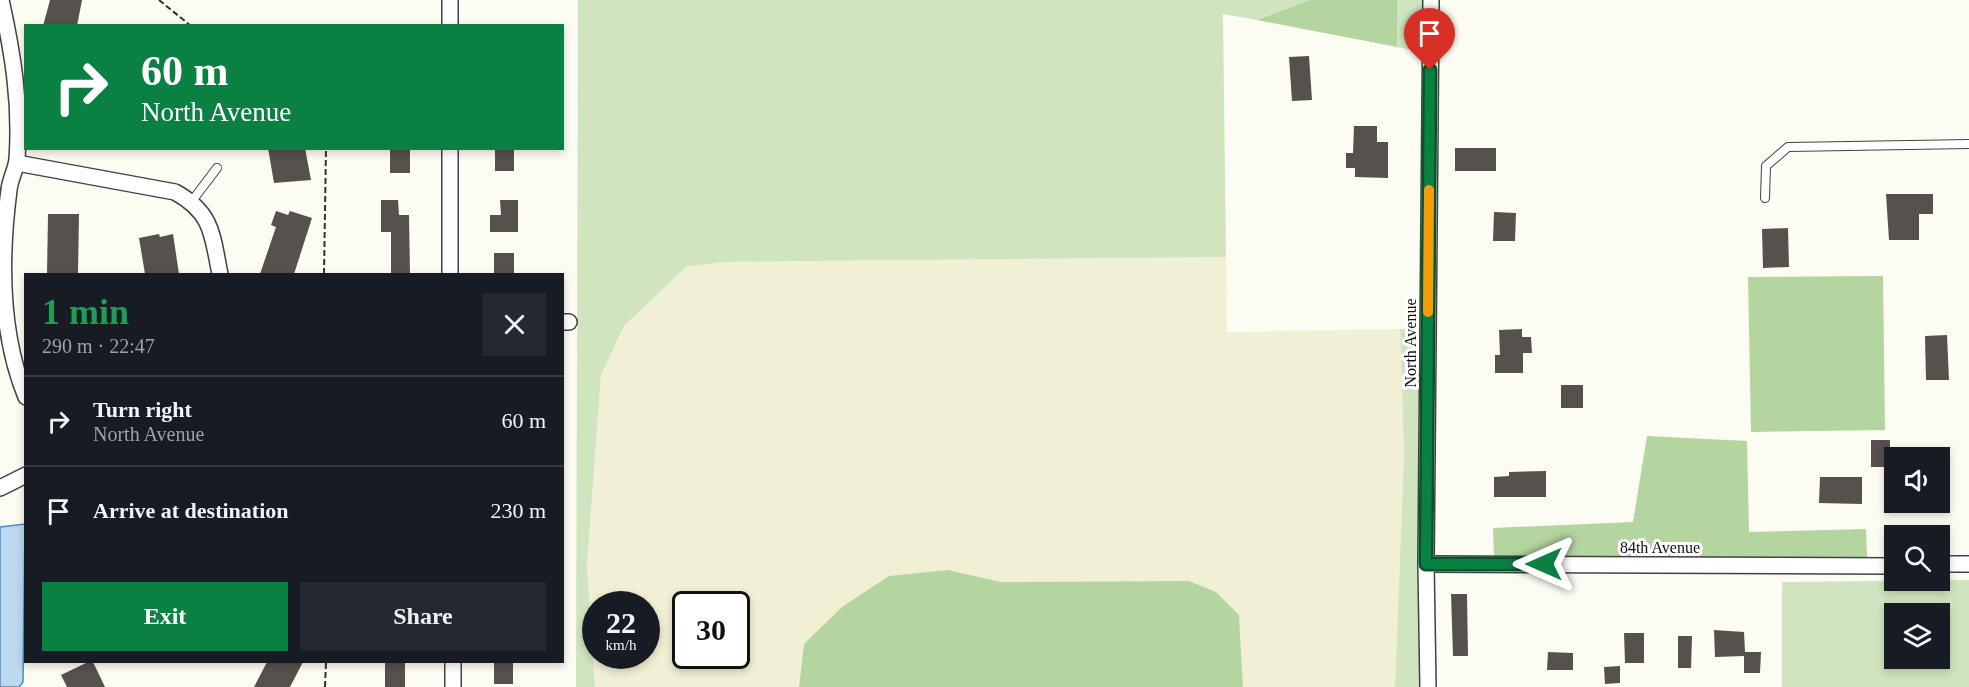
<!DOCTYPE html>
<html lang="en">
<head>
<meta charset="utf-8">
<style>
  body { margin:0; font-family:Georgia,serif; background:#242831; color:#f1f3f6; height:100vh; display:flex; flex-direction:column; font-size:22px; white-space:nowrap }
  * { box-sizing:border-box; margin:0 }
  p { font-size:20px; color:#9ea1a6 }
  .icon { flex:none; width:33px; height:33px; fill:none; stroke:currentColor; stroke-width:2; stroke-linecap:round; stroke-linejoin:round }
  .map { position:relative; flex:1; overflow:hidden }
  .details { position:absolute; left:24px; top:273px; width:540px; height:390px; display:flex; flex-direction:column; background:#171b24; border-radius:0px; box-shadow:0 3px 9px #0003 }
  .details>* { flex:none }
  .hud { position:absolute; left:24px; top:24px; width:540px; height:126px; border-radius:0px; box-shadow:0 3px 9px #0003; background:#0b8043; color:#fff; overflow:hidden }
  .tools { position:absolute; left:1884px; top:447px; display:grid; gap:12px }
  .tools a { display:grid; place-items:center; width:66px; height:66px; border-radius:0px; background:#171b24; box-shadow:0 3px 9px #0003; font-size:30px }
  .speed { position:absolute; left:582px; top:591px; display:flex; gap:12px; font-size:30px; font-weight:700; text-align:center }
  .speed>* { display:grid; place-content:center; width:78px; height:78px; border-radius:50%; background:#171b24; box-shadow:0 3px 9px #0003; line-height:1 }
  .speed small { font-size:15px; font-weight:400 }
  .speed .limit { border:3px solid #111; border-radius:9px; background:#fff; color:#111 }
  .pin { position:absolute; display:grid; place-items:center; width:51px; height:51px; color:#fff; margin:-62px -26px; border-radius:50% 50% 50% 0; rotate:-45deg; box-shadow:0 0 6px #0007 }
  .pin .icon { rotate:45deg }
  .me { position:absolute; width:66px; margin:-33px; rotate:270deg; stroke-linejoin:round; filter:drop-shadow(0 0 4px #0008) }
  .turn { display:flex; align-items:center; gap:21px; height:126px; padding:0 18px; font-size:27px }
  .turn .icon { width:78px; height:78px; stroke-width:2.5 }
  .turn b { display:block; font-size:42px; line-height:51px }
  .round { display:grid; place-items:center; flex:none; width:63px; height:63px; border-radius:0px; background:#242831 }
  .overview { display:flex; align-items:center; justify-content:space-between; height:102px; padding:0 18px }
  h1 { font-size:36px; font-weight:600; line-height:45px; color:#1e9e55 }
  .primary-button { display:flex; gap:12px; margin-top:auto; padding:12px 18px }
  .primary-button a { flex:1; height:69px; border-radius:0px; background:#0b8043; color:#fff; font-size:24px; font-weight:600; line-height:69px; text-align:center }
  .primary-button a+a { background:#242831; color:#f1f3f6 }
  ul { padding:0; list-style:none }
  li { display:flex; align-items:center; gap:18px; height:90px; padding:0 18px; border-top:2px solid #363941 }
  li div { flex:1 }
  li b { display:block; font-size:22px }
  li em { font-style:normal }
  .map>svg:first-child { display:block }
  .farmland { fill:#f1f0d4; fill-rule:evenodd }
  .green { fill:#d0e5bf; fill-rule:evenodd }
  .forest { fill:#b4d4a0 }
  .water { fill:#bcd9ef; stroke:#4c89be; stroke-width:1.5 }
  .building { fill:#56514c }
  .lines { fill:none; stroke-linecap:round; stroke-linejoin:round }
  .service-casing { stroke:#424242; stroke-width:10 }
  .minor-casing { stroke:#424242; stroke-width:18 }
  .path { stroke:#313131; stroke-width:2; stroke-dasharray:6 3; stroke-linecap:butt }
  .service { stroke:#fff; stroke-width:8 }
  .minor { stroke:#fff; stroke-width:15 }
  .route-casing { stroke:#07532c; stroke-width:15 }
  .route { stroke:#0b8043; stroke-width:10 }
  .slow { stroke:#f59e0b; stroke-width:10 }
  .labels { text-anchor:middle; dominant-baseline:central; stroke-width:6; stroke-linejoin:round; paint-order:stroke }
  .street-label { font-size:16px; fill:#0f0f0f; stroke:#fff }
</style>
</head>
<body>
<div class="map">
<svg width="1969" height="687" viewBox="0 0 1969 687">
  <rect width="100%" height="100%" fill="#fdfcf2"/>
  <!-- farmland -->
  <path class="farmland" d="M1226,257L1227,332L1400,329L1404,454L1395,687H1243L1239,615L1001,582L948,570L804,644L799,687H595L587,565L601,375L624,326L686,267L723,262ZM596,604H646V656H596ZM686,604H736V656H686Z"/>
  <!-- green -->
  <g class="green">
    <path d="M578,0H1310L1257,20L1223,14L1226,257L723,262L686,267L624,326L601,375L587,565L595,687H576Z"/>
    <path d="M1397,0H1422V52L1397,47Z"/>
    <path d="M1400,329H1419L1423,687H1395L1404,454Z"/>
    <path d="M1969,580V687H1782V582ZM1894,614H1940V658H1894Z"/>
  </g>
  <!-- forest -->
  <g class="forest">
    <path d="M1310,0H1397V47L1257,20Z"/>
    <path d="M1883,276L1885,430L1751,432L1748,277Z"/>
    <path d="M1647,436L1747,441L1749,532L1866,529L1867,557L1494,558L1493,528L1633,522Z"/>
    <path d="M948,570L1001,582L1189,581L1216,592L1239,615L1243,687H799L804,644L842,607L889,576Z"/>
  </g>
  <!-- water -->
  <path class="water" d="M25,524L23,682L19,687H0V527Z"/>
  <!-- building -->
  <g class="building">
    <path d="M50,0H82L77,26H43Z"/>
    <path d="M1309,56L1312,100L1292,101L1289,57Z"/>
    <path d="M1354,126H1377V142H1388V178L1355,177V168H1346V153H1353Z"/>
    <path d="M268,148H305L311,180L274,183Z"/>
    <rect x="390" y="148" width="20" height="25"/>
    <rect x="495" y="148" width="19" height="23"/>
    <rect x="1455" y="148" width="41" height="23"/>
    <path d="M1886,194H1933V214H1919V240H1889Z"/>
    <path d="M381,200H398L399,215H409L410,274H391V232H381Z"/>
    <path d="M500,200H518V232H490V215H501Z"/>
    <path d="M276,211L288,215L290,211L312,218L294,274H260L276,227L271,225Z"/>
    <path d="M1494,212L1516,213L1515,241H1493Z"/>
    <path d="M48,214H79L78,274H47Z"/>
    <path d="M1788,228L1789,267L1763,268L1762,229Z"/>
    <path d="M159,234L160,237L173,234L179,274H145L139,238Z"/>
    <rect x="494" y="253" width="20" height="21"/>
    <path d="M1522,329V337H1531L1532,353H1523V373H1495V355H1500L1499,330Z"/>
    <path d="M1947,335L1949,380H1926L1925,336Z"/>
    <rect x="1561" y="385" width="22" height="23"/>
    <rect x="1871" y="440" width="19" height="27"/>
    <path d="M1546,471V497H1494V477L1509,476V472Z"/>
    <path d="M1820,477H1862V504L1819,503Z"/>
    <path d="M1451,594H1467L1468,656H1453Z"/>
    <path d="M1714,630L1744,632L1745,652H1761L1760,673H1744V656L1715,657Z"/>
    <path d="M1624,633H1644V663H1625Z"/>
    <path d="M1678,636H1692L1691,668H1678Z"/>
    <path d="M1548,652L1573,653V670H1547Z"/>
    <path d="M88,662H93L105,687H67L61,675Z"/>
    <path d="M267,662H303L290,687H254Z"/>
    <rect x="385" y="662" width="20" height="25"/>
    <rect x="494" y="662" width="19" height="22"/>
    <path d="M1620,666V683L1605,684L1604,667Z"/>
  </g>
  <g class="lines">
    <!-- service casing -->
    <g class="service-casing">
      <g id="service">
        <path d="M1765,198L1766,166L1788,147L1969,144"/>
        <path d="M192,201L217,168"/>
      </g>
    </g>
    <!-- minor casing -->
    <g class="minor-casing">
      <g id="minor">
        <path d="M1,0C13,54 21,104 17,159C16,170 10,179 9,190C0,259 0,334 26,397"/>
        <path d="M450,26V0"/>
        <path d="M17,163L175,192C213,213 212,235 220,274"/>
        <path d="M450,274V148"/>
        <path d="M562,322H569"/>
        <path d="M0,488L26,475"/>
        <path d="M1426,564L1894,566"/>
        <path d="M1940,564H1969"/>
        <path d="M453,662V687"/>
        <path d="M1428,687L1426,564L1431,0"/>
      </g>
    </g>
    <!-- path -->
    <g class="path">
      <path d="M159,0L191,26"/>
      <path d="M324,274L326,148"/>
      <path d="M325,687L326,662"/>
    </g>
    <!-- service -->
    <use href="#service" class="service"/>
    <!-- minor -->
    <use href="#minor" class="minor"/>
  </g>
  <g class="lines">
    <!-- route casing -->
    <g class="route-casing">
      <path id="route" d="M1430,70L1426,564H1544"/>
    </g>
    <!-- route -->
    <use href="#route" class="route"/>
    <!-- slow -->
    <path class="slow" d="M1428,312L1429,190"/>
  </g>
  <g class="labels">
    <!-- street labels -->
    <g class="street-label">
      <text transform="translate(1410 343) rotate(-90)">North Avenue</text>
      <text x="1660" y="547">84th Avenue</text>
    </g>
  </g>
</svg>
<div class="tools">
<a><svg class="icon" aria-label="sound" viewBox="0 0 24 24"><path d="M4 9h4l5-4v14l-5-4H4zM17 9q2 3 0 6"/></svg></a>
<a><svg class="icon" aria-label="search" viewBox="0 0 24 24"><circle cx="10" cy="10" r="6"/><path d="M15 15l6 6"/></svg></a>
<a><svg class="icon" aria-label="layers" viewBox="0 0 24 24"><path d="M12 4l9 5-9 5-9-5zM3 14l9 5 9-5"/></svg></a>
</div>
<div class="speed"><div>22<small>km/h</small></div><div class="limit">30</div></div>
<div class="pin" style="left:1430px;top:70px;background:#d93025"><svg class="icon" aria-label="arrive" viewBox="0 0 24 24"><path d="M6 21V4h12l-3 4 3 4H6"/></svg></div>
<svg class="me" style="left:1544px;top:564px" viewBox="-20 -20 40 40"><path d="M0-17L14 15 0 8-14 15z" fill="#0b8043" stroke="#fff" stroke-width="4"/></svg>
<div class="hud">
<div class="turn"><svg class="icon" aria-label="right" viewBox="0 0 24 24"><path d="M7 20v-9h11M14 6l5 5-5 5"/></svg><div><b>60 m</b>North Avenue</div></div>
</div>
<section class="details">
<div class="overview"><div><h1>1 min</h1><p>290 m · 22:47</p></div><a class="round"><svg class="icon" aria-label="close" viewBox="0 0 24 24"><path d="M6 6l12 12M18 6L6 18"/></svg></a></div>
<ul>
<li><svg class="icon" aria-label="right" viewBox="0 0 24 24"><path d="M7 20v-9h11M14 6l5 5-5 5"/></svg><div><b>Turn right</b><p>North Avenue</p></div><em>60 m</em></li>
<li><svg class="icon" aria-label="arrive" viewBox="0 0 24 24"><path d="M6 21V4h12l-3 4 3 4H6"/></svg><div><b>Arrive at destination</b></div><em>230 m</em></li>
</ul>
<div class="primary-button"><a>Exit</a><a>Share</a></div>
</section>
</div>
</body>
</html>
